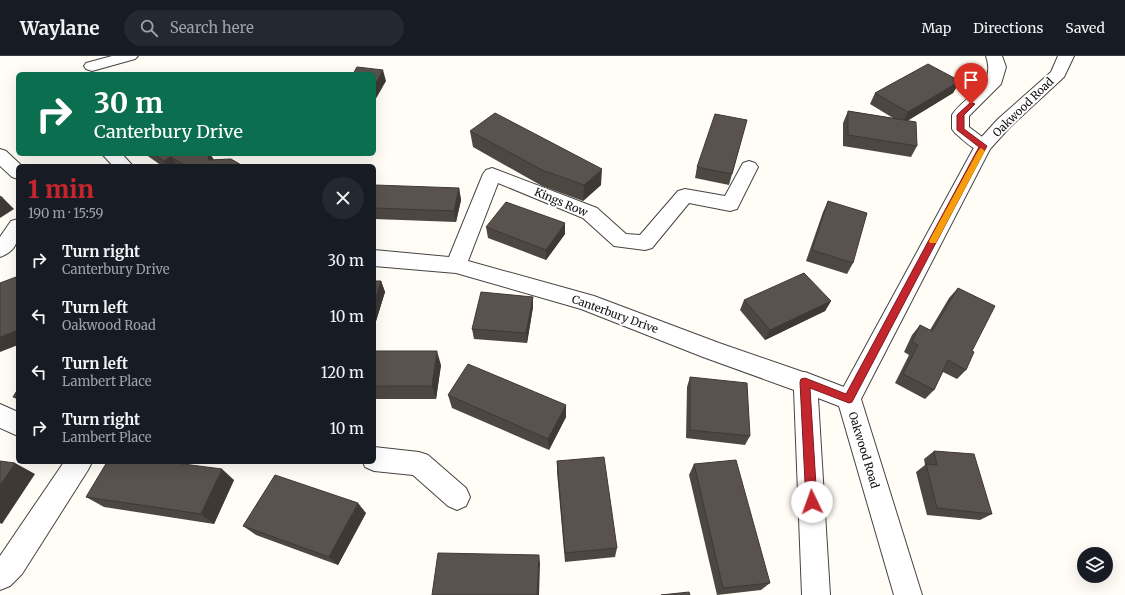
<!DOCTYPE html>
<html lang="en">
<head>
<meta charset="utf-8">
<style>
  body { margin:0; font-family:Merriweather,serif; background:#242831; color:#f1f3f6; height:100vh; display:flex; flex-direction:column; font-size:15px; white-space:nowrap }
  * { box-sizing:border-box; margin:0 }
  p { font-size:13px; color:#9ea1a6 }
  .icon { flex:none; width:22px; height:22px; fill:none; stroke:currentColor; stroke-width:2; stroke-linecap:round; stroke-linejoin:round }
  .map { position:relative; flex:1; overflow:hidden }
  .panel { position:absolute; left:16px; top:108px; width:360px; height:300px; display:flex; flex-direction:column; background:#171b24; border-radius:6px; box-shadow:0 4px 16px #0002 }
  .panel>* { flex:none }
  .top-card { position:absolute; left:16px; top:16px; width:360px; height:84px; border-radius:6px; box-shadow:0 4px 16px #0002; background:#0b6e4f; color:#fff; overflow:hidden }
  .fabs { position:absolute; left:1077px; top:491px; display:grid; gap:8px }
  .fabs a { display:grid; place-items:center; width:36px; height:36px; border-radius:50%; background:#171b24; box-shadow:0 4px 16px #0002; font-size:20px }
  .pin { position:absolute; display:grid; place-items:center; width:34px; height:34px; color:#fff; margin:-41px -17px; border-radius:50% 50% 50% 0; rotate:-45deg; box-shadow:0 0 4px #0007 }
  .pin .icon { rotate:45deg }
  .me { position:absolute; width:44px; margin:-22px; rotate:357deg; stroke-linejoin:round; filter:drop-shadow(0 0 3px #0008) }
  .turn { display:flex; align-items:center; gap:14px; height:84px; padding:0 12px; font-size:18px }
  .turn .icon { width:52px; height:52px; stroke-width:2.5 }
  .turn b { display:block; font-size:28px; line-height:34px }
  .round { display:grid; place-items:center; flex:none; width:42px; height:42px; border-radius:21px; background:#242831 }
  .summary { display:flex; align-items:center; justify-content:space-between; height:68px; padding:0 12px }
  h1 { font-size:24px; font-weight:800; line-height:30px; color:#c4262e }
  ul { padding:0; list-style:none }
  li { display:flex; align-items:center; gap:12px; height:56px; padding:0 12px }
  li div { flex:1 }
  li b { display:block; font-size:15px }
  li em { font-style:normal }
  header { display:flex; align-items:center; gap:24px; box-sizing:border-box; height:56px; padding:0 20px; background:#171b24; border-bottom:1px solid #363941 }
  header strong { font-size:19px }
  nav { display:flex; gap:22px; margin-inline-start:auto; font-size:14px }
  .search { width:280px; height:36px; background:#242831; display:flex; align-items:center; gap:10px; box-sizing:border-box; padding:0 14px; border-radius:22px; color:#9ea1a6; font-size:15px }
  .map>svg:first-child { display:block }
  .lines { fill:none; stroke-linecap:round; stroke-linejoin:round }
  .minor-casing { stroke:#444; stroke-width:2 }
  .tertiary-casing { stroke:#444; stroke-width:2 }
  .minor { fill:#fff; fill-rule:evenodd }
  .tertiary { fill:#fff; fill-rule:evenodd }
  .wall { fill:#4d4742 }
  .shaded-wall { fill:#3f3936 }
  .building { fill:#5a524d; stroke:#3f3936 }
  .route { fill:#c4262e; stroke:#7f191e }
  .slow { fill:#f59e0b }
  .labels { text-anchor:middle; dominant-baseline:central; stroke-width:4; stroke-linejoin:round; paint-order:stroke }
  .street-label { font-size:11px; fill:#111; stroke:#fff }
</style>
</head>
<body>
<header>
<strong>Waylane</strong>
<div class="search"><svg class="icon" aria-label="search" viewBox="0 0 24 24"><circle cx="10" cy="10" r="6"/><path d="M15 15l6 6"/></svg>Search here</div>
<nav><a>Map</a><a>Directions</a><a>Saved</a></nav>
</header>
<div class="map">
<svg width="1125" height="539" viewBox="0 0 1125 539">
  <rect width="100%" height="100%" fill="#fffdf5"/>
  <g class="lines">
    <!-- minor casing -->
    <g class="minor-casing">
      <g id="minor">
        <path d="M112,0H138L135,3L92,15L86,13L84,10L86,7Z"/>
        <path d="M986,0H1002L1006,11L1001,28L969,60V71L989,86L992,90L989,94C975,98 965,85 955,77L952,73V59C966,37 997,32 986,0Z"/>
        <path d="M0,93L6,95L22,110H18V123L12,121L0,110Z"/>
        <path d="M102,98H122L133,110H113Z"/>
        <path d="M749,105L755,107L758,111L737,153L730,155L689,147L652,192L645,194L614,190L583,162L498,127L468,205L594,240L719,287L803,316H805L857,336L861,343L857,350L849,354L818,342L830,539H802L794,334L703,301L581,253L456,217L374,210V194L449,201L483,118L486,114L492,112L597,152L626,178L640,179L678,135L685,133L725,140L743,107Z"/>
        <path d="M18,163C18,181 20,194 0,201V181L11,165Z"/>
        <path d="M0,348L18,356V380L0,372Z"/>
        <path d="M374,391L419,396L428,399L466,432L470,441L466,450L457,454L448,450L413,419L374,415L365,411L363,406H374Z"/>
        <path d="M64,406H92L88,414L22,518L10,530L0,534V500Z"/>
      </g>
    </g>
    <!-- tertiary casing -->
    <g class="tertiary-casing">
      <path id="tertiary" d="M1058,0H1074L1064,21L1010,71L990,93L861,343L922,539H894L837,343L977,86L998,63L1051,16Z"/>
    </g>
    <!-- minor -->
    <use href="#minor" class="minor"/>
    <!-- tertiary -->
    <use href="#tertiary" class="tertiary"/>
  </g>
  <!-- wall -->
  <g class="wall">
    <path d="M960,25L953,37L907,65L917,90L911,101L843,90V67L848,55L893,62L870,48L875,37Z"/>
    <path d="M747,64L729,129L695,122L697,111Z"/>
    <path d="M470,75L601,129L583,145L542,130L473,91Z"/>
    <path d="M145,98H210L214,104L243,110H162Z"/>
    <path d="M459,132L461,144L456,166L374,163V133Z"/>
    <path d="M828,145L853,207L847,218L806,205L823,156Z"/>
    <path d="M486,171L565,178L546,204L488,182Z"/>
    <path d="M374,225H381L385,236L376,265H374Z"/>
    <path d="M958,232L972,295L966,314L957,323L943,316L934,334L925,343L895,327L909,299L904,296L912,279L920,269L930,274L949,242Z"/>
    <path d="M533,241V251L527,287L474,283L472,273Z"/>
    <path d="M744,244L831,245L825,255L765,284L740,254Z"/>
    <path d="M374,295L441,309L436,343H374Z"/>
    <path d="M690,321L750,380L745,389L686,382L687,331Z"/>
    <path d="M18,333V344L13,341Z"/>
    <path d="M448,339L566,349V361L549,394L452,352Z"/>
    <path d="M934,395L992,458L980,464L927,459L916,416L925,409L924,403Z"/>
    <path d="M557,405L617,492L615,501L565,506L557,416Z"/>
    <path d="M694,408L770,527L761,534L717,539L689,419Z"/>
    <path d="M234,424L214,468L104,451L86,441Z"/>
    <path d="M366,457L338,509L256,479L243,470Z"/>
  </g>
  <!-- shaded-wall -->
  <g class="shaded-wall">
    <path d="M383,14L386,25L374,46V30Z"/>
    <path d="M960,25L953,37L902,68L908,56Z"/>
    <path d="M208,98H210L214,104H209Z"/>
    <path d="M171,101L177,110H167L164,105Z"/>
    <path d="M602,113L601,129L583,145L584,129Z"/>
    <path d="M459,132L461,144L456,166L454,155Z"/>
    <path d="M3,142L14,153L0,162V144Z"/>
    <path d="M565,167V178L546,204V194Z"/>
    <path d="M16,221L18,223V241Z"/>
    <path d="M381,225L385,236L376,265L374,259V248Z"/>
    <path d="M533,241V251L527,287L526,277Z"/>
    <path d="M831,245L825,255L765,284L770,274Z"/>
    <path d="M18,274V289L0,296V281Z"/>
    <path d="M437,295L441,309L436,343L432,330Z"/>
    <path d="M566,349V361L549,394L548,383Z"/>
    <path d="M15,407L35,418L2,468L0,467V429Z"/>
    <path d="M222,413L234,424L214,468L201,458Z"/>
    <path d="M358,447L366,457L338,509L329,501Z"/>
    <path d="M539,499L540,507L539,539H537Z"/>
  </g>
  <!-- building -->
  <g class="building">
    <path d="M928,8L960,25L908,56L875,37Z"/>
    <path d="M357,11L383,14L374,30V18H353Z"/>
    <path d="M848,55L916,66L917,90L848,79Z"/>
    <path d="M495,57L602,113L584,129L542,114L470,75Z"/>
    <path d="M715,58L747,64L732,118L697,111Z"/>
    <path d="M154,98H208L209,104L231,103L243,110H186L171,101L164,105Z"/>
    <path d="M375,129L459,132L454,155L374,152V133Z"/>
    <path d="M0,140L3,142L0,144Z"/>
    <path d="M828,145L867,157L853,207L812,194Z"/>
    <path d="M506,146L565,167L546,194L486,171Z"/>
    <path d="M804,217L831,245L770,274L744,244Z"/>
    <path d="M16,221L18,241V274L0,281V227Z"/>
    <path d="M374,225H381L374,248Z"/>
    <path d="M958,232L995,250L972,295L974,296L966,314L948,304L934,334L903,318L918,289L912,286L920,269L932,275Z"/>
    <path d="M481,236L533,241L526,277L472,273Z"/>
    <path d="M374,295H437L432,330H374Z"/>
    <path d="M468,308L566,349L548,383L448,339Z"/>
    <path d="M690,321L747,327L750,380L690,374Z"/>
    <path d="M18,333V341H13Z"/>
    <path d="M934,395L974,398L992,458L937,452L926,408L937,409Z"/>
    <path d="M604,401L617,492L565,497L557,405Z"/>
    <path d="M736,404L770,527L723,532L694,408Z"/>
    <path d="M0,405L15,407L0,429Z"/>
    <path d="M107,406H168L222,413L201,458L86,441Z"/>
    <path d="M275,419L358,447L329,501L243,470Z"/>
    <path d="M438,497L539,499L537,539H432Z"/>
    <path d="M689,536L690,539H661Z"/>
  </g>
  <!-- route -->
  <path class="route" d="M971,46L975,48L964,59V73L987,90L852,346L849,347L810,332L817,446L815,450L812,451L808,450L806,446L800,326L801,323L805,322L846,338L979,91L957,74V59Z"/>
  <!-- slow -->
  <path class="slow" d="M981,92L985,95L937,185L936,187H930L929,185L978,95Z"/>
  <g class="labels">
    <!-- street labels -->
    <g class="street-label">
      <text transform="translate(1023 51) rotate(-44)">Oakwood Road</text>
      <text transform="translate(561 146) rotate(23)">Kings Row</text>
      <text transform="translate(615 258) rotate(20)">Canterbury Drive</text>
      <text transform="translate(864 394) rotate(73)">Oakwood Road</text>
    </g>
  </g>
</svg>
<div class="fabs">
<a><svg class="icon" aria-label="layers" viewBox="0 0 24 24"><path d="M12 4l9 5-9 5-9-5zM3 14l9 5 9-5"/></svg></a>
</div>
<div class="pin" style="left:971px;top:48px;background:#d93025"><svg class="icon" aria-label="arrive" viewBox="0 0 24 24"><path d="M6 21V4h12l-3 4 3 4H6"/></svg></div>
<svg class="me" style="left:812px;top:446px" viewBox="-20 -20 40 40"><circle r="19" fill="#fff"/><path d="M0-13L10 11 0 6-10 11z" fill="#c4262e"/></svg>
<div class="top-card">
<div class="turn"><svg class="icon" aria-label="right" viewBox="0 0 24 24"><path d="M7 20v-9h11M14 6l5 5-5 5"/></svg><div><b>30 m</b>Canterbury Drive</div></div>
</div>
<section class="panel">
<div class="summary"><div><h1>1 min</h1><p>190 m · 15:59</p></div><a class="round"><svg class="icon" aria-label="close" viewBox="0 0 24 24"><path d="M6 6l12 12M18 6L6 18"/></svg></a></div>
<ul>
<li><svg class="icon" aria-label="right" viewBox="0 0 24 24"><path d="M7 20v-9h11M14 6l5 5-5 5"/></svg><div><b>Turn right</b><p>Canterbury Drive</p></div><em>30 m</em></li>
<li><svg class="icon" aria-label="left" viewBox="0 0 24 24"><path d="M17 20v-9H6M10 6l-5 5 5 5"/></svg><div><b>Turn left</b><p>Oakwood Road</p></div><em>10 m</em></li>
<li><svg class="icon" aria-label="left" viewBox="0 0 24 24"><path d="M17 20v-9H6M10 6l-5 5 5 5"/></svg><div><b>Turn left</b><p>Lambert Place</p></div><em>120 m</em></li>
<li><svg class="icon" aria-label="right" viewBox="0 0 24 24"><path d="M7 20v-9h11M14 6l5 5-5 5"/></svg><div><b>Turn right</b><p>Lambert Place</p></div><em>10 m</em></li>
</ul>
</section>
</div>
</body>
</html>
